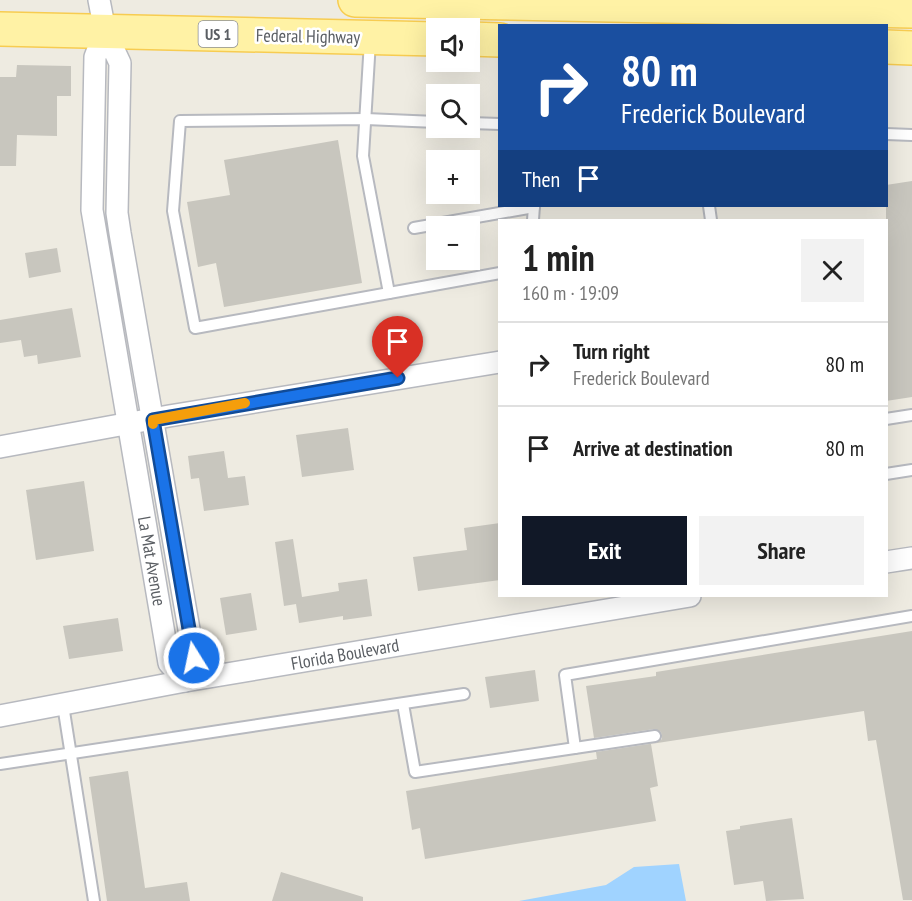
<!DOCTYPE html>
<html lang="en">
<head>
<meta charset="utf-8">
<style>
  body { margin:0; font-family:"PT Sans Narrow",sans-serif; background:#f2f2f2; color:#222; height:100vh; display:flex; flex-direction:column; font-size:22px; white-space:nowrap }
  * { box-sizing:border-box; margin:0 }
  p { font-size:20px; color:#767676 }
  .icon { flex:none; width:33px; height:33px; fill:none; stroke:currentColor; stroke-width:2; stroke-linecap:round; stroke-linejoin:round }
  .map { position:relative; flex:1; overflow:hidden }
  .side { position:absolute; left:498px; top:219px; width:390px; height:378px; display:flex; flex-direction:column; background:#fff; border-radius:0px; box-shadow:0 6px 24px #0002 }
  .side>* { flex:none }
  .banner { position:absolute; left:498px; top:24px; width:390px; height:183px; border-radius:0px; box-shadow:0 6px 24px #0002; background:#1a4fa0; color:#fff; overflow:hidden }
  .fabs { position:absolute; left:426px; top:18px; display:grid; gap:12px }
  .fabs a { display:grid; place-items:center; width:54px; height:54px; border-radius:0px; background:#fff; box-shadow:0 6px 24px #0002; font-size:30px }
  .pin { position:absolute; display:grid; place-items:center; width:51px; height:51px; color:#fff; margin:-62px -26px; border-radius:50% 50% 50% 0; rotate:-45deg; box-shadow:0 0 6px #0007 }
  .pin .icon { rotate:45deg }
  .me { position:absolute; width:66px; margin:-33px; rotate:350deg; stroke-linejoin:round; filter:drop-shadow(0 0 4px #0008) }
  .turn { display:flex; align-items:center; gap:21px; height:126px; padding:0 24px; font-size:27px }
  .turn .icon { width:78px; height:78px; stroke-width:2.5 }
  .turn b { display:block; font-size:42px; line-height:51px }
  .then { display:flex; align-items:center; height:57px; padding:0 24px; background:#0003; gap:12px; font-size:22px }
  .round { display:grid; place-items:center; flex:none; width:63px; height:63px; border-radius:0px; background:#f2f2f2 }
  .headline { display:flex; align-items:center; justify-content:space-between; height:102px; padding:0 24px }
  h1 { font-size:36px; font-weight:600; line-height:45px }
  .cta { display:flex; gap:12px; margin-top:auto; padding:12px 24px }
  .cta a { flex:1; height:69px; border-radius:0px; background:#111827; color:#fff; font-size:24px; font-weight:600; line-height:69px; text-align:center }
  .cta a+a { background:#f2f2f2; color:#222 }
  ul { padding:0; list-style:none }
  li { display:flex; align-items:center; gap:18px; height:84px; padding:0 24px; border-top:2px solid #e0e0e0 }
  li div { flex:1 }
  li b { display:block; font-size:22px }
  li em { font-style:normal }
  .map>svg:first-child { display:block }
  .water { fill:#a0d3ff }
  .building { fill:#c8c6be }
  .lines { fill:none; stroke-linecap:round; stroke-linejoin:round }
  .service-casing { stroke:#b7b9bf; stroke-width:14 }
  .minor-casing { stroke:#b7b9bf; stroke-width:24 }
  .primary-casing { stroke:#f7cc51; stroke-width:36 }
  .service { stroke:#fff; stroke-width:10 }
  .minor { stroke:#fff; stroke-width:21 }
  .primary { stroke:#fff2a5; stroke-width:33 }
  .route-casing { stroke:#114b97; stroke-width:15 }
  .route { stroke:#1a73e8; stroke-width:10 }
  .slow { stroke:#f59e0b; stroke-width:10 }
  .labels { text-anchor:middle; dominant-baseline:central; stroke-width:5; stroke-linejoin:round; paint-order:stroke }
  .shield { fill:#fff; stroke:#8c8e92; stroke-width:1.5 }
  .shield-label { font-size:16px; font-weight:bold; fill:#5a5e63 }
  .street-label { font-size:18px; fill:#5a5e63; stroke:#fff }
</style>
</head>
<body>
<div class="map">
<svg width="912" height="901" viewBox="0 0 912 901">
  <rect width="100%" height="100%" fill="#eeebe1"/>
  <!-- water -->
  <path class="water" d="M679,864L686,901H519L606,885L634,867Z"/>
  <!-- building -->
  <g class="building">
    <path d="M17,65L71,66V96H57V136L17,135L16,166H0V77H16Z"/>
    <path d="M338,140L362,283L224,307L216,263L198,267L187,202L230,195L224,160Z"/>
    <path d="M912,181V397L886,401V185Z"/>
    <path d="M57,248L61,272L29,278L25,253Z"/>
    <path d="M72,308L81,357L38,364L37,355L24,357L21,340L0,343V320Z"/>
    <path d="M348,428L354,470L302,477L296,435Z"/>
    <path d="M224,451L228,478L245,476L249,505L204,511L199,478L191,479L188,456Z"/>
    <path d="M84,481L94,551L36,560L26,490Z"/>
    <path d="M500,523V580L418,591L413,557L467,550L464,528Z"/>
    <path d="M293,539L302,597L339,591L338,583L367,579L372,616L343,620V616L299,623L296,604L284,606L275,542Z"/>
    <path d="M251,593L257,630L226,635L220,598Z"/>
    <path d="M118,618L123,651L69,659L63,626Z"/>
    <path d="M912,631V900H903L876,740L868,741L864,711L651,744L658,786L650,788L656,821L425,859L420,828L412,830L406,791L597,759L596,752L656,743L662,739L661,732L654,729L594,738L586,686L656,676V672Z"/>
    <path d="M535,670L539,701L490,708L485,677Z"/>
    <path d="M128,771L145,888L187,882L190,901H107L89,777Z"/>
    <path d="M792,818L804,899L766,901L763,881L734,885L726,831L740,829V826Z"/>
    <path d="M281,872L363,897V901H272Z"/>
  </g>
  <g class="lines">
    <!-- service casing -->
    <g class="service-casing">
      <g id="service">
        <path d="M370,41L363,156L389,293"/>
        <path d="M436,122L366,119L180,121L173,211L195,328L500,273"/>
        <path d="M470,123L500,124"/>
        <path d="M886,134L912,135"/>
        <path d="M709,206L711,220"/>
        <path d="M533,220L534,206"/>
        <path d="M414,228L534,207"/>
        <path d="M886,419L912,415"/>
        <path d="M886,474L912,470"/>
        <path d="M403,704L415,772L655,736"/>
        <path d="M63,705L94,901"/>
        <path d="M575,748L565,675L912,616"/>
        <path d="M0,764L464,694"/>
      </g>
    </g>
    <!-- minor casing -->
    <g class="minor-casing">
      <g id="minor">
        <path d="M99,0L105,31L120,63L117,213L120,233L194,658L185,681L169,663L92,210L95,57L105,31"/>
        <path d="M0,447L169,416L500,362"/>
        <path d="M886,562L912,558"/>
        <path d="M0,716L185,681L690,596"/>
      </g>
    </g>
    <!-- primary casing -->
    <g class="primary-casing">
      <g id="primary">
        <path d="M355,0L912,11"/>
        <path d="M0,29L436,39"/>
        <path d="M470,39L500,40"/>
        <path d="M886,47L912,48"/>
      </g>
    </g>
    <!-- service -->
    <use href="#service" class="service"/>
    <!-- minor -->
    <use href="#minor" class="minor"/>
    <!-- primary -->
    <use href="#primary" class="primary"/>
  </g>
  <g class="lines">
    <!-- route casing -->
    <g class="route-casing">
      <path id="route" d="M194,658L153,420L398,378"/>
    </g>
    <!-- route -->
    <use href="#route" class="route"/>
    <!-- slow -->
    <path class="slow" d="M153,424V420L245,403"/>
  </g>
  <g class="labels">
    <!-- shield labels -->
    <rect class="shield" x="198.5" y="21" width="39" height="26" rx="4.5"/>
    <g class="shield-label">
      <text x="218" y="34">US 1</text>
    </g>
    <!-- street labels -->
    <g class="street-label">
      <text transform="translate(308 36) rotate(1)">Federal Highway</text>
      <text transform="translate(152 561) rotate(80)">La Mat Avenue</text>
      <text transform="translate(345 654) rotate(-10)">Florida Boulevard</text>
    </g>
  </g>
</svg>
<div class="fabs">
<a><svg class="icon" aria-label="sound" viewBox="0 0 24 24"><path d="M4 9h4l5-4v14l-5-4H4zM17 9q2 3 0 6"/></svg></a>
<a><svg class="icon" aria-label="search" viewBox="0 0 24 24"><circle cx="10" cy="10" r="6"/><path d="M15 15l6 6"/></svg></a>
<a>+</a>
<a>−</a>
</div>
<div class="pin" style="left:398px;top:378px;background:#d93025"><svg class="icon" aria-label="arrive" viewBox="0 0 24 24"><path d="M6 21V4h12l-3 4 3 4H6"/></svg></div>
<svg class="me" style="left:194px;top:658px" viewBox="-20 -20 40 40"><circle r="17" fill="#1a73e8" stroke="#fff" stroke-width="3"/><path d="M0-11L8 9 0 5-8 9z" fill="#fff"/></svg>
<div class="banner">
<div class="turn"><svg class="icon" aria-label="right" viewBox="0 0 24 24"><path d="M7 20v-9h11M14 6l5 5-5 5"/></svg><div><b>80 m</b>Frederick Boulevard</div></div>
<div class="then">Then<svg class="icon" aria-label="arrive" viewBox="0 0 24 24"><path d="M6 21V4h12l-3 4 3 4H6"/></svg></div>
</div>
<section class="side">
<div class="headline"><div><h1>1 min</h1><p>160 m · 19:09</p></div><a class="round"><svg class="icon" aria-label="close" viewBox="0 0 24 24"><path d="M6 6l12 12M18 6L6 18"/></svg></a></div>
<ul>
<li><svg class="icon" aria-label="right" viewBox="0 0 24 24"><path d="M7 20v-9h11M14 6l5 5-5 5"/></svg><div><b>Turn right</b><p>Frederick Boulevard</p></div><em>80 m</em></li>
<li><svg class="icon" aria-label="arrive" viewBox="0 0 24 24"><path d="M6 21V4h12l-3 4 3 4H6"/></svg><div><b>Arrive at destination</b></div><em>80 m</em></li>
</ul>
<div class="cta"><a>Exit</a><a>Share</a></div>
</section>
</div>
</body>
</html>
